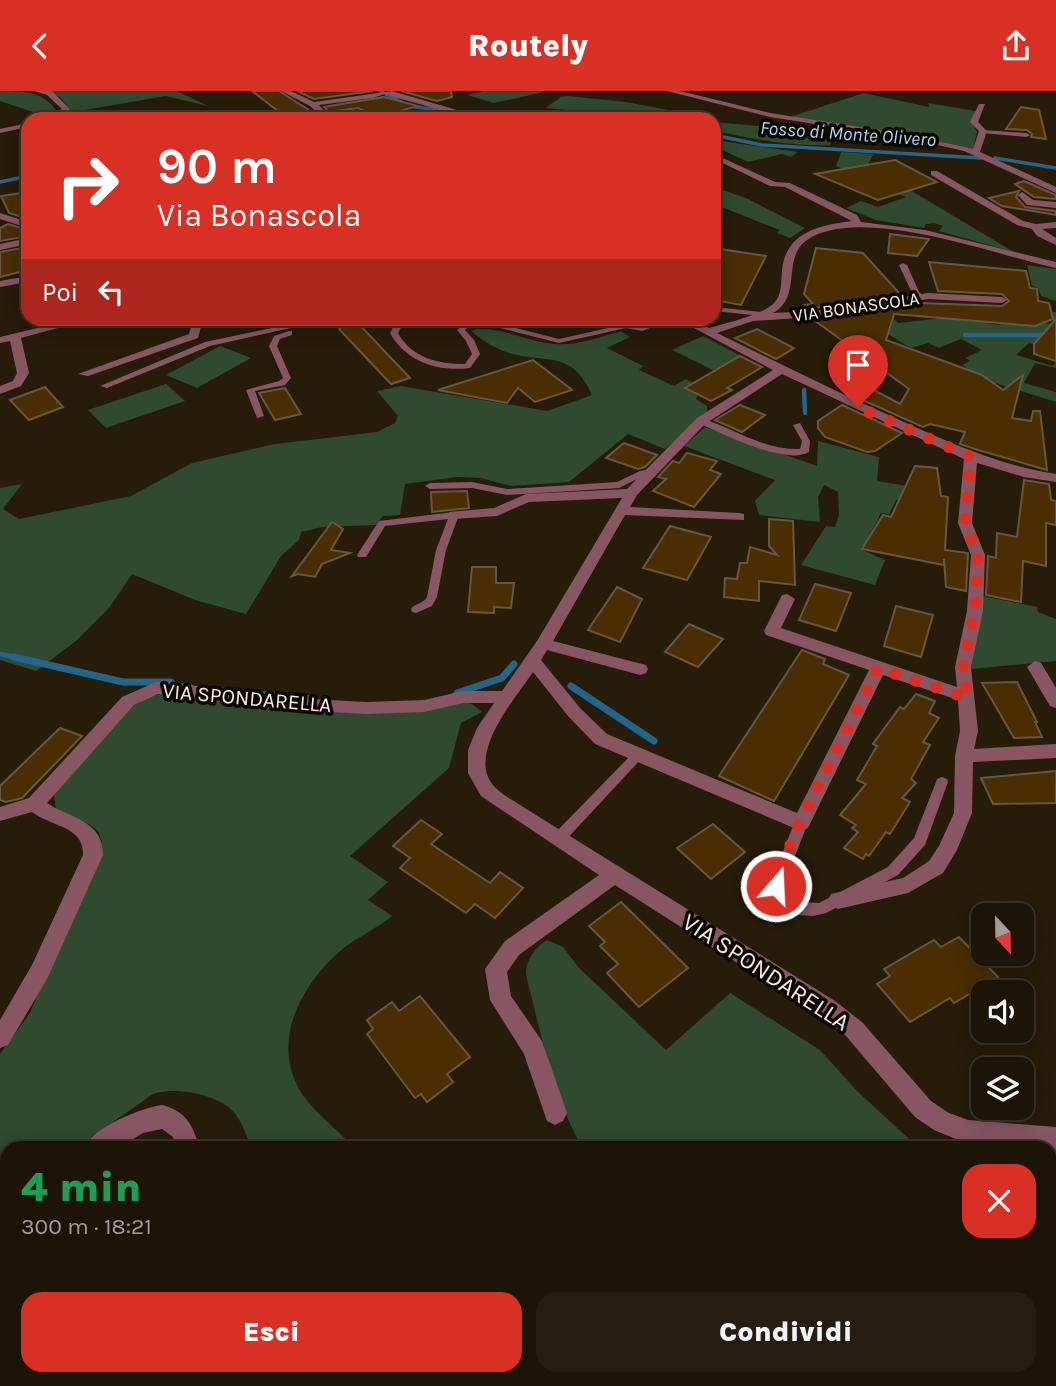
<!DOCTYPE html>
<html lang="it">
<head>
<meta charset="utf-8">
<style>
  body { margin:0; font-family:Karla,sans-serif; background:#251d12; color:#f1f3f6; height:100vh; display:flex; flex-direction:column; font-size:26px; white-space:nowrap }
  * { box-sizing:border-box; margin:0 }
  p { font-size:23px; color:#a09e9c }
  .icon { flex:none; width:38px; height:38px; fill:none; stroke:currentColor; stroke-width:2; stroke-linecap:round; stroke-linejoin:round }
  .map { position:relative; flex:1; overflow:hidden }
  .sheet { position:absolute; left:0px; top:1050px; width:1057px; height:245px; display:flex; flex-direction:column; background:#1d1408; border-radius:21px 21px 0 0; box-shadow:0 4px 18px #0003,0 0 0 2px #3b3329 }
  .sheet>* { flex:none }
  .top-card { position:absolute; left:21px; top:21px; width:700px; height:214px; border-radius:21px; box-shadow:0 4px 18px #0003,0 0 0 2px #3b3329; background:#d93025; color:#fff; overflow:hidden }
  .needle { width:46px; rotate:158deg }
  .tools { position:absolute; left:971px; top:812px; display:grid; gap:14px }
  .tools a { display:grid; place-items:center; width:63px; height:63px; border-radius:14px; background:#1d1408; box-shadow:0 4px 18px #0003,0 0 0 2px #3b3329; font-size:35px }
  .pin { position:absolute; display:grid; place-items:center; width:60px; height:60px; color:#fff; margin:-72px -30px; border-radius:50% 50% 50% 0; rotate:-45deg; box-shadow:0 0 7px #0007 }
  .pin .icon { rotate:45deg }
  .me { position:absolute; width:77px; margin:-38px; rotate:19deg; stroke-linejoin:round; filter:drop-shadow(0 0 5px #0008) }
  .turn { display:flex; align-items:center; gap:24px; height:147px; padding:0 21px; font-size:32px }
  .turn .icon { width:91px; height:91px; stroke-width:2.5 }
  .turn b { display:block; font-size:49px; line-height:60px }
  .then { display:flex; align-items:center; height:66px; padding:0 21px; background:#0003; gap:14px; font-size:26px }
  .round { display:grid; place-items:center; flex:none; width:74px; height:74px; border-radius:21px; background:#251d12 }
  .headline { display:flex; align-items:center; justify-content:space-between; height:119px; padding:0 21px }
  h1 { font-size:42px; font-weight:800; line-height:52px; color:#1e9e55 }
  .button { display:flex; gap:14px; margin-top:auto; padding:14px 21px }
  .button a { flex:1; height:80px; border-radius:21px; background:#d93025; color:#fff; font-size:28px; font-weight:800; line-height:80px; text-align:center }
  .button a+a { background:#251d12; color:#f1f3f6 }
  header { display:flex; justify-content:space-between; align-items:center; height:91px; padding:0 21px; background:#d93025; color:#fff; font-size:32px; font-weight:800 }
  .map>svg:first-child { display:block }
  .green { fill:#2f4a2e }
  .lines { fill:none; stroke-linecap:round; stroke-linejoin:round }
  .stream-far4 { stroke:#24658c; stroke-width:3.5 }
  .stream-far3 { stroke:#24658c; stroke-width:4.5 }
  .stream-far2 { stroke:#24658c; stroke-width:5 }
  .stream-far1 { stroke:#24658c; stroke-width:7 }
  .stream { stroke:#24658c; stroke-width:10 }
  .building { fill:#4a2d00; stroke:#665745; stroke-width:2 }
  .service { fill:#875662; fill-rule:evenodd }
  .minor { fill:#875662; fill-rule:evenodd }
  .route { stroke:#d93025; stroke-width:12; stroke-dasharray:0 21.6 }
  .labels { text-anchor:middle; dominant-baseline:central; stroke-width:7; stroke-linejoin:round; paint-order:stroke }
  .far-street-label { font-size:18px; fill:#f6ede2; stroke:#0c0702 }
  .far-water-label { font-size:19px; font-style:italic; fill:#a6d8fc; stroke:#0c0702 }
  .street-label { font-size:21px; fill:#f6ede2; stroke:#0c0702 }
  .near-street-label { font-size:24px; fill:#f6ede2; stroke:#0c0702 }
</style>
</head>
<body>
<header><svg class="icon" aria-label="back" viewBox="0 0 24 24"><path d="M15 5l-7 7 7 7"/></svg>Routely<svg class="icon" aria-label="share" viewBox="0 0 24 24"><path d="M12 15V3M7 8l5-5 5 5M5 13v7h14v-7"/></svg></header>
<div class="map">
<svg width="1056" height="1295" viewBox="0 0 1056 1295">
  <rect width="100%" height="100%" fill="#271b0a"/>
  <!-- green -->
  <g class="green">
    <path d="M0,0C25,0 44,0 58,22L51,27L0,10Z"/>
    <path d="M46,0H177L208,15L166,5L73,21L60,6Z"/>
    <path d="M483,0H541L544,1L494,12L467,4Z"/>
    <path d="M864,2L929,16L928,12L975,20L973,33L977,41L973,59L927,47L790,26Z"/>
    <path d="M567,5L626,11L685,22L690,23L688,25L692,28H623L605,22L545,17L561,6Z"/>
    <path d="M714,31L814,40L831,51L830,54C792,56 751,47 714,40Z"/>
    <path d="M714,49L798,61L791,66L782,63L748,71L714,55Z"/>
    <path d="M841,61L873,63L868,74L1014,161L939,140L943,135L934,132L926,133L924,137L876,129L846,117L861,110L878,116L906,106L836,75Z"/>
    <path d="M714,96L746,107L805,137L790,147L777,142L780,139L714,113Z"/>
    <path d="M1027,174L1056,178V210L1041,205L1038,197L1032,195Z"/>
    <path d="M1038,220L1056,221V245L1046,256L1029,252L1016,264L1053,275L1056,269V277L1035,272L1024,292L1056,301V311L983,288L962,274L970,270L965,267L982,259L961,248L939,257L928,252L911,257L866,230L893,227L898,232L943,227H984L985,232L1000,234L1001,228L1054,233L1052,226Z"/>
    <path d="M477,238C503,237 522,248 546,252C572,257 597,247 621,240L630,246L607,257L643,275L639,279L674,295L686,288L700,296L696,308L707,315V323L665,358L628,343L569,391L511,395L481,387L457,386L405,393L400,424L383,425L376,434L322,436L301,441L299,449L281,465L246,523L195,509L132,483L109,517L76,550L36,580L0,569V397L22,393L3,418L19,428L131,405L192,372L275,353L377,341L395,332L398,325L377,300L401,295L547,320L592,304C572,258 546,273 509,262C496,258 482,249 471,240Z"/>
    <path d="M703,245L743,266L713,279L672,259Z"/>
    <path d="M220,255L251,267L197,297L166,284Z"/>
    <path d="M166,293L185,310L106,337L88,319Z"/>
    <path d="M705,336L817,375L818,350L879,366L877,390L914,396L904,410L896,409L889,423L881,422L862,459L885,469L875,494L801,474L826,435L835,436L839,424L838,401L824,394L818,406L820,431L759,424L755,410L775,389L684,355Z"/>
    <path d="M982,505L1037,516L1038,521L1056,528V570L971,578Z"/>
    <path d="M166,602L255,615L462,611L472,613L482,621L461,632L449,677L350,765L388,791L368,809L392,825C375,839 355,847 339,861C303,893 273,945 297,994C306,1015 339,1040 355,1057H252C247,1047 244,1036 238,1027C224,1003 176,995 153,1003L76,1057H7V1105L0,1110V963L30,922L69,825L98,770L102,751L98,740L89,733L61,723L56,718L54,705L57,698C86,664 120,608 166,602Z"/>
    <path d="M547,849L563,856L579,877L666,959L730,902L820,959L857,1000L919,1057H582C553,1004 541,943 526,884C525,871 535,856 547,849Z"/>
    <path d="M7,1132V1209L0,1220V1137Z"/>
    <path d="M220,1288H535L532,1295H208Z"/>
    <path d="M761,1288H869L860,1295H770Z"/>
  </g>
  <g class="lines">
    <!-- stream-far4 -->
    <g class="stream-far4">
      <path d="M380,0L409,15L453,21"/>
      <path d="M714,44L762,54L981,67"/>
      <path d="M995,67L1056,77"/>
      <path d="M0,91L28,85"/>
    </g>
    <!-- stream-far3 -->
    <g class="stream-far3">
      <path d="M965,244H1056"/>
      <path d="M804,299L805,322"/>
    </g>
    <!-- stream-far2 -->
    <path class="stream-far2" d="M0,563L22,568"/>
    <!-- stream-far1 -->
    <g class="stream-far1">
      <path d="M14,566L123,591H171"/>
      <path d="M571,595L654,650"/>
      <path d="M221,600L313,608"/>
      <path d="M457,602L502,587L514,573"/>
    </g>
    <!-- stream -->
    <path class="stream" d="M486,1295L489,1288"/>
  </g>
  <!-- building -->
  <g class="building">
    <path d="M252,0H279L315,23L288,28Z"/>
    <path d="M297,0H373L314,8Z"/>
    <path d="M401,0H451L452,6L437,10Z"/>
    <path d="M384,6L418,15L378,26L358,17L329,21L324,16Z"/>
    <path d="M1021,16L1039,19L1046,48L1031,46L1032,43L1027,39L1006,38Z"/>
    <path d="M895,69L937,91L878,109L815,83Z"/>
    <path d="M1024,90L1056,104V108L1034,106L1015,93Z"/>
    <path d="M1019,100L1016,106L1025,116L1056,120V124L1002,115L989,107Z"/>
    <path d="M28,101V128L9,122L1,105Z"/>
    <path d="M8,133L28,139V145L0,150V137Z"/>
    <path d="M890,143L929,148L917,165L888,162Z"/>
    <path d="M28,156V179L0,186V161Z"/>
    <path d="M714,157L766,165L741,214L714,209Z"/>
    <path d="M816,157L863,162L901,204L809,218L805,214L813,213L804,203Z"/>
    <path d="M929,171L1026,180L1030,197L1037,198L1038,210L1049,212L1053,228L1035,235L894,223L886,249L982,284L1003,299L1023,284L1012,327L1031,330L1033,320H1040L1047,379L975,358L960,353L965,341L930,333L923,336L854,305L868,296L900,313L909,298L814,229L920,212L1002,215L1009,210L1002,203L938,200Z"/>
    <path d="M1056,228V270L1034,263V253Z"/>
    <path d="M356,230L410,287L391,293L339,238L345,233Z"/>
    <path d="M757,238L794,257L776,268L735,247Z"/>
    <path d="M740,265L762,276L727,297L732,299L711,310L685,297Z"/>
    <path d="M533,269L572,299L535,311L518,297L507,312L438,299Z"/>
    <path d="M45,296L63,316L29,329L10,309Z"/>
    <path d="M285,297L301,323L275,329L259,302Z"/>
    <path d="M740,314L765,324L742,341L715,329Z"/>
    <path d="M842,314L902,342L875,360L867,361L825,346L818,337V330Z"/>
    <path d="M624,352L657,364L645,376L638,378L606,367Z"/>
    <path d="M687,362L717,370L710,379L721,383L694,416L653,400L666,388L658,386L673,370L679,372Z"/>
    <path d="M915,375L937,377L941,405L948,406L945,459L968,462L966,500L946,496L944,468V474L862,458L883,424L891,426Z"/>
    <path d="M1024,389L1049,393L1051,409L1056,410V434L1046,432V475L1023,470L1021,511L986,504L988,465L996,467L997,442L1017,446Z"/>
    <path d="M467,400L469,417L432,421L431,401Z"/>
    <path d="M769,428L793,430L795,494L759,490V510L724,506L725,487L737,488L740,472H747L750,456L777,464L769,455Z"/>
    <path d="M332,431L343,438L331,459L350,462L322,473L315,486L298,483L292,485Z"/>
    <path d="M670,435L711,446L687,489L643,477Z"/>
    <path d="M472,476H496V492H514L511,517L494,516V522L468,521Z"/>
    <path d="M815,493L851,502L836,540L799,529Z"/>
    <path d="M617,496L642,508L620,551L588,539Z"/>
    <path d="M896,515L933,524L921,566L884,555Z"/>
    <path d="M689,533L723,548L698,576L665,561Z"/>
    <path d="M802,559L825,568L823,573L849,584L774,710L719,685Z"/>
    <path d="M1017,591L1037,631H1035L1042,646L1014,647L982,592Z"/>
    <path d="M916,603L935,610L929,622L939,627L923,651L930,654L911,688L916,692L902,707L910,711L890,743L886,741L869,765L866,763L863,768L844,757L858,741L852,737L856,734L840,724L866,693L857,689L877,655L873,653L900,616L904,618Z"/>
    <path d="M60,637L82,645L22,707L6,711L0,709V695Z"/>
    <path d="M1056,680V712L993,713L981,687Z"/>
    <path d="M421,729L442,743L431,753L490,792L500,781L523,797L495,827L475,813L466,822L400,777L410,767L393,755Z"/>
    <path d="M713,733L745,761L711,788L677,757Z"/>
    <path d="M621,811L688,877L639,916L607,882L618,873L600,855L605,851L589,835Z"/>
    <path d="M959,846L998,886L954,912L950,907L910,931L877,893L890,885L884,878L934,849L941,856Z"/>
    <path d="M420,905L470,966L447,983L453,991L427,1011L421,1003L415,1007L367,943L373,938L367,929L392,911L399,920Z"/>
  </g>
  <g class="lines">
    <!-- service -->
    <g class="service">
      <path d="M981,39L1027,42L1030,44L1027,46L983,42Z"/>
      <path d="M903,172L907,174L919,201L925,206L924,208H918L912,202L899,174Z"/>
      <path d="M714,216L762,221L766,223L762,225L714,220Z"/>
      <path d="M315,228H327L319,231L340,228H354L316,236H313V232L210,255L107,297L100,295L205,251Z"/>
      <path d="M393,228H399L403,233L398,242C412,267 438,273 465,273L472,263L466,250L457,239L466,232L500,233L559,248L626,233L641,236L664,228H674L642,240L626,237L559,252L500,237L468,236L465,239L474,249L480,263L470,277C438,281 406,271 390,242L395,233Z"/>
      <path d="M289,240H292V244L280,248L277,255L291,287L285,294L255,300L264,325L257,327L246,299L279,290L283,287L269,255L274,245Z"/>
      <path d="M701,327C733,337 765,360 800,358L802,350L793,334L800,332L810,350L809,361C785,375 722,342 698,332V328Z"/>
      <path d="M650,378L653,379V383L645,384L619,397L507,404L472,397L430,398L425,395L430,392L472,391L507,398L617,391L640,380Z"/>
      <path d="M454,421L459,424L446,459L437,506L432,515L416,522L412,521L411,518C415,512 423,513 427,506L436,459L448,428L385,435L366,466H358L357,464L379,430Z"/>
      <path d="M638,659L642,661L644,664L642,667L563,752L558,753L553,752L551,748L553,744L634,661Z"/>
      <path d="M942,686L947,688L948,691L925,754L898,784L826,822L813,825L799,824L782,817L773,807L769,795L796,728L801,727L806,728L808,732L783,795L787,804L796,811L819,812L888,776L914,747L936,691L937,688Z"/>
    </g>
    <!-- minor -->
    <g class="minor">
      <path d="M34,0H52L70,18L66,25L50,28L62,18L47,4Z"/>
      <path d="M281,0H291L314,11L392,0L474,24L582,19L600,21L622,28L582,23L472,28L384,3L373,7L319,14L327,23V28H319V23L310,15Z"/>
      <path d="M667,0H680L770,22L911,44L973,58L979,40L970,31L979,13H985L978,31L987,40L980,61L1056,96V102L964,60L911,48L770,26Z"/>
      <path d="M28,32V36L0,42V38Z"/>
      <path d="M714,63L775,91L790,92L857,124L861,131L925,139L1056,171V177C995,164 860,113 807,149C781,167 803,206 773,222L814,220L928,202L1002,206L1007,209L1002,212L928,208L814,226L753,230L717,242C776,271 835,300 895,327C948,351 998,374 1056,383V391L1024,386L977,372L972,432L985,464L983,520L971,576L978,640L974,658L1056,653V667L973,671L972,722L957,759L943,782L908,802L838,818L831,815L828,809L831,803L903,787L929,770L939,755L954,722L955,665L960,640L958,609L883,584L808,737L801,740L595,653L568,625L533,581C515,608 467,662 493,694C499,702 511,708 520,714L835,910L862,931L931,1010L949,1022L968,1029L1056,1036V1060L1050,1059V1057L968,1053L934,1039L915,1026L846,945L819,924L615,794L519,864L507,881L511,905L542,950L567,1022L563,1030L555,1034L547,1030L524,963L490,909L485,878L505,850L599,784L481,705L468,682V659L477,637L494,612H463L424,621L366,623L253,617L175,603H158L134,614L47,712C71,728 103,729 103,764L47,888L8,954L0,957V929L32,874L83,764C84,735 52,736 32,721L0,730V716L29,707L122,606L156,591H175L253,605L366,611L424,609L463,600H502L537,550L622,407L529,411L497,425L454,428L449,427V421L494,417L526,403L627,398L697,327L773,279L677,228H689L709,237C726,232 764,224 775,211C782,203 781,190 782,179C786,141 820,134 852,130L785,96L770,95L714,68ZM782,283L964,368L958,432L971,464L967,520L955,576L957,596L781,537L795,508L787,503L782,504L764,540L766,544L869,579L797,722L607,643L580,617L541,569L547,559L640,584L646,582L648,578L646,574L553,550L625,424L744,429V423L739,422L630,416L637,404L705,333Z"/>
      <path d="M931,80H937L1023,130L1036,133L1056,131V137L1042,138L1056,147V154L1037,145L1032,138L1017,134L931,84Z"/>
      <path d="M1022,101L1033,109L1056,111V117L1027,114L1018,104Z"/>
      <path d="M0,122L28,131V137L0,128Z"/>
      <path d="M28,147V153L0,159V153Z"/>
      <path d="M28,185V191L0,196V190Z"/>
      <path d="M75,228H91L21,247L29,282L21,295L0,303V295L13,290L17,282L10,250L0,252V246Z"/>
      <path d="M193,228H203L198,247L88,285L78,283L189,243Z"/>
      <path d="M1035,570L1041,572L1056,597V617L1050,615L1027,576Z"/>
      <path d="M162,1014C187,1021 192,1033 200,1057H176L173,1046L162,1038L143,1042L118,1057H84C93,1036 141,1017 162,1014Z"/>
      <path d="M7,1106V1133L0,1136V1108Z"/>
      <path d="M7,1214V1248L0,1250V1217Z"/>
    </g>
  </g>
  <g class="lines">
    <!-- route -->
    <path class="route" d="M776,795L795,741L878,577L967,607L963,576L975,520L978,464L965,432L971,366L858,316"/>
  </g>
  <g class="labels">
    <!-- far-street labels -->
    <g class="far-street-label">
      <text transform="translate(856 216) rotate(-8)">VIA BONASCOLA</text>
    </g>
    <!-- far-water labels -->
    <g class="far-water-label">
      <text transform="translate(848 43) rotate(4)">Fosso di Monte Olivero</text>
    </g>
    <!-- street labels -->
    <g class="street-label">
      <text transform="translate(247 607) rotate(5)">VIA SPONDARELLA</text>
    </g>
    <!-- near-street labels -->
    <g class="near-street-label">
      <text transform="translate(766 881) rotate(33)">VIA SPONDARELLA</text>
    </g>
  </g>
</svg>
<div class="tools">
<a><svg class="needle" viewBox="-14 -14 28 28"><path d="M0-13l5 13h-10z" fill="#e53935"/><path d="M0 13l5-13h-10z" fill="#a09e9c"/></svg></a>
<a><svg class="icon" aria-label="sound" viewBox="0 0 24 24"><path d="M4 9h4l5-4v14l-5-4H4zM17 9q2 3 0 6"/></svg></a>
<a><svg class="icon" aria-label="layers" viewBox="0 0 24 24"><path d="M12 4l9 5-9 5-9-5zM3 14l9 5 9-5"/></svg></a>
</div>
<div class="pin" style="left:858px;top:316px;background:#d93025"><svg class="icon" aria-label="arrive" viewBox="0 0 24 24"><path d="M6 21V4h12l-3 4 3 4H6"/></svg></div>
<svg class="me" style="left:776px;top:795px" viewBox="-20 -20 40 40"><circle r="17" fill="#d93025" stroke="#fff" stroke-width="3"/><path d="M0-11L8 9 0 5-8 9z" fill="#fff"/></svg>
<div class="top-card">
<div class="turn"><svg class="icon" aria-label="right" viewBox="0 0 24 24"><path d="M7 20v-9h11M14 6l5 5-5 5"/></svg><div><b>90 m</b>Via Bonascola</div></div>
<div class="then">Poi<svg class="icon" aria-label="left" viewBox="0 0 24 24"><path d="M17 20v-9H6M10 6l-5 5 5 5"/></svg></div>
</div>
<section class="sheet">
<div class="headline"><div><h1>4 min</h1><p>300 m · 18:21</p></div><a class="round" style="background:#d93025;color:#fff"><svg class="icon" aria-label="close" viewBox="0 0 24 24"><path d="M6 6l12 12M18 6L6 18"/></svg></a></div>
<div class="button"><a>Esci</a><a>Condividi</a></div>
</section>
</div>
</body>
</html>
